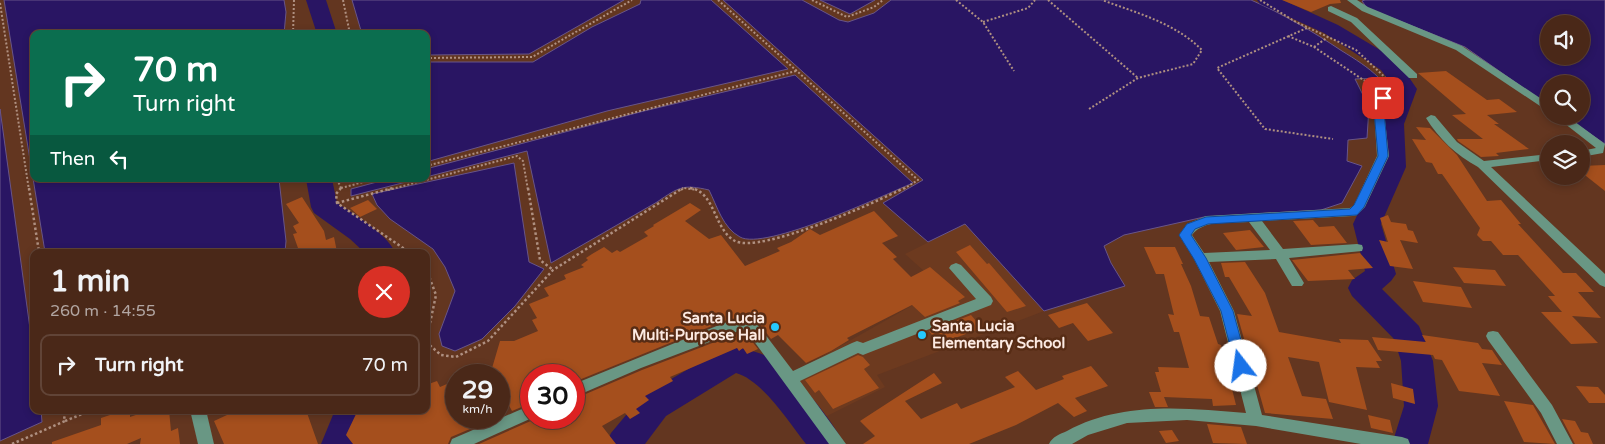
<!DOCTYPE html>
<html lang="en">
<head>
<meta charset="utf-8">
<style>
  body { margin:0; font-family:"Varela Round",sans-serif; background:#543425; color:#f1f3f6; height:100vh; display:flex; flex-direction:column; font-size:19px; white-space:nowrap }
  * { box-sizing:border-box; margin:0 }
  p { font-size:16px; color:#b2a6a2 }
  .icon { flex:none; width:28px; height:28px; fill:none; stroke:currentColor; stroke-width:2; stroke-linecap:round; stroke-linejoin:round }
  .map { position:relative; flex:1; overflow:hidden }
  .sheet { position:absolute; left:30px; top:249px; width:400px; height:165px; display:flex; flex-direction:column; background:#4a2818; border-radius:10px; box-shadow:0 2px 8px #0003,0 0 0 1px #614437 }
  .sheet>* { flex:none }
  .hud { position:absolute; left:30px; top:30px; width:400px; height:152px; border-radius:10px; box-shadow:0 2px 8px #0003,0 0 0 1px #614437; background:#0b6e4f; color:#fff; overflow:hidden }
  .controls { position:absolute; left:1540px; top:15px; display:grid; gap:10px }
  .controls a { display:grid; place-items:center; width:50px; height:50px; border-radius:50%; background:#4a2818; box-shadow:0 2px 8px #0003,0 0 0 1px #614437; font-size:25px }
  .speed { position:absolute; left:445px; top:364px; display:flex; gap:10px; font-size:25px; font-weight:700; text-align:center }
  .speed>* { display:grid; place-content:center; width:65px; height:65px; border-radius:50%; background:#4a2818; box-shadow:0 2px 8px #0003,0 0 0 1px #614437; line-height:1 }
  .speed small { font-size:12px; font-weight:400 }
  .speed .limit { border:8px solid #d22; background:#fff; color:#111 }
  .pin { position:absolute; display:grid; place-items:center; width:42px; height:42px; color:#fff; margin:-21px; border-radius:10px; box-shadow:0 2px 8px #0006 }
  .me { position:absolute; width:55px; margin:-28px; rotate:345deg; stroke-linejoin:round; filter:drop-shadow(0 0 4px #0008) }
  .turn { display:flex; align-items:center; gap:18px; height:105px; padding:0 20px; font-size:22px }
  .turn .icon { width:65px; height:65px; stroke-width:2.5 }
  .turn b { display:block; font-size:35px; line-height:42px }
  .then { display:flex; align-items:center; height:48px; padding:0 20px; background:#0003; gap:10px; font-size:19px }
  .round { display:grid; place-items:center; flex:none; width:52px; height:52px; border-radius:26px; background:#543425 }
  .head { display:flex; align-items:center; justify-content:space-between; height:85px; padding:0 20px }
  h1 { font-size:30px; font-weight:800; line-height:38px }
  ul { padding:0; list-style:none }
  li { display:flex; align-items:center; gap:15px; height:62px; margin:0 10px 8px; padding:0 10px; border:2px solid #614437; border-radius:10px }
  li div { flex:1 }
  li b { display:block; font-size:19px }
  li em { font-style:normal }
  .map>svg:first-child { display:block }
  .built { fill:#6d3a1f }
  .water { fill:#291563; stroke:#685589; fill-rule:evenodd }
  .lines { fill:none; stroke-linecap:round; stroke-linejoin:round }
  .river { fill:#291563; fill-rule:evenodd }
  .building { fill:#a54f1d }
  .path-far1 { stroke:#af9081; stroke-width:2; stroke-dasharray:2 2; stroke-linecap:butt }
  .path { stroke:#af9081; stroke-width:2.5; stroke-dasharray:2.5 2.5; stroke-linecap:butt }
  .minor { fill:#699784; fill-rule:evenodd }
  .route { fill:#1a73e8; stroke:#114b97 }
  .poi-dot { fill:#25c9fe; stroke:#572c15; stroke-width:2 }
  .labels { text-anchor:middle; dominant-baseline:central; stroke-width:5; stroke-linejoin:round; paint-order:stroke }
  .poi-label { font-size:15px; font-weight:bold; fill:#fceae2; stroke:#572c15; text-anchor:end }
</style>
</head>
<body>
<div class="map">
<svg width="1605" height="444" viewBox="0 0 1605 444">
  <rect width="100%" height="100%" fill="#633620"/>
  <!-- built -->
  <path class="built" d="M965,224L1044,311L877,375L885,387L823,418L791,374L943,288L905,254Z"/>
  <!-- water -->
  <g class="water">
    <path d="M4,0H284L286,12L284,34H34V179H279L286,241L285,252H45Z"/>
    <path d="M352,0H624L529,54L426,55V34H362Z"/>
    <path d="M641,0H711L788,69L607,111L426,162V62H533L592,27L640,4Z"/>
    <path d="M723,0H802L839,20L848,22L874,13L891,0H1251C1283,14 1312,31 1342,51C1355,59 1368,67 1379,78L1355,79L1369,107L1367,138L1348,140L1347,161L1362,166L1342,203L1321,210L1204,217L1124,235L1104,246L1111,263L1125,286L1044,311L965,224L928,242L883,203L923,180Z"/>
    <path d="M820,0H875L850,14Z"/>
    <path d="M1365,0H1605V144L1564,116H1581V84H1549V106L1465,47L1367,8L1362,1ZM1549,24H1581V56H1549Z"/>
    <path d="M795,75L913,183C884,195 765,251 740,237C723,228 717,206 709,190C683,184 679,187 657,202L551,263L527,151L426,177V169L644,111Z"/>
    <path d="M0,109L34,358V410H41L42,422L0,441Z"/>
    <path d="M514,163L529,262L544,269L515,306L482,339L455,351L442,346L439,334L455,291L445,267L433,249L390,219L377,205L372,194Z"/>
    <path d="M388,179H418L351,196V189Z"/>
  </g>
  <g class="lines">
    <!-- river -->
    <g class="river">
      <path d="M306,0H326L337,34H317Z"/>
      <path d="M1257,0H1283L1338,25L1397,60L1417,89L1404,124L1406,167L1381,224L1396,274L1391,281L1382,289L1419,326L1433,361L1438,406L1428,444H1392L1404,406L1401,361L1394,339L1352,296L1348,288L1352,280L1365,271L1353,224L1380,167V124L1395,89L1381,70L1324,33L1260,4Z"/>
      <path d="M306,179H332L337,203C355,215 386,233 395,252H364L350,239L314,213L311,207Z"/>
      <path d="M732,346C743,349 756,351 766,356C792,371 831,417 844,444H806C789,422 762,380 736,373L666,416L645,444H606L611,433L642,396L721,350Z"/>
      <path d="M335,410H369L357,444H321Z"/>
    </g>
  </g>
  <!-- building -->
  <g class="building">
    <path d="M1282,0H1340L1341,3L1330,4L1311,12Z"/>
    <path d="M1446,71L1487,100L1499,99L1517,112L1487,115L1499,124H1494L1529,149L1496,153L1499,156L1481,157L1458,141L1457,139H1483L1452,115L1466,114L1418,73Z"/>
    <path d="M1384,85L1398,96H1389L1382,93L1378,96L1366,87Z"/>
    <path d="M1416,127L1430,128L1457,155L1487,201L1501,200L1521,224H1518L1563,273H1576L1594,292H1578L1601,318L1572,316L1598,343L1571,344L1541,312H1562L1548,296H1555L1518,255H1503L1491,241H1483L1477,235L1480,228L1442,174H1438L1432,163L1426,162L1412,139L1426,140Z"/>
    <path d="M1605,165V191L1581,172V166Z"/>
    <path d="M302,197L324,231L326,240L334,237L337,252H294V249L298,248L293,234L297,233L293,226L299,223L286,204Z"/>
    <path d="M368,200L377,209L360,217L350,208Z"/>
    <path d="M690,203L701,210L685,221L709,239L721,235L745,266L780,251L777,248L791,242L810,229L820,235L874,211L898,236L882,243L897,257L893,259L911,277L930,267L965,297L958,301L960,303L925,317L912,305L847,338L849,340L831,351L806,363L778,335L771,339L759,323L742,317L724,321L574,382V375H531V403L512,411L503,394L499,396V375H490L500,341H514L538,331L532,320L537,318L529,304L549,296L544,288L566,279L564,275L584,267L581,265L588,260L586,258L592,254L604,247L612,253L617,250L620,252L648,236L644,232L654,226L653,225Z"/>
    <path d="M1388,215L1391,222L1406,224L1408,230L1413,231L1418,243L1400,240L1413,269L1390,266L1379,240L1388,242L1380,218Z"/>
    <path d="M1313,220L1319,227L1334,226L1347,243L1311,245L1293,221Z"/>
    <path d="M1250,230L1264,247L1236,250L1223,233Z"/>
    <path d="M970,245L987,264L989,263L1026,306L1007,312L956,252Z"/>
    <path d="M1144,247H1175L1183,264H1181L1191,286L1200,316L1209,317L1218,344L1221,345L1236,405L1213,406L1212,399L1164,397L1168,407H1155L1149,392H1161L1155,372H1159L1158,367L1189,368L1179,332H1174L1168,314L1174,315L1164,274H1156Z"/>
    <path d="M1360,253L1373,268L1348,270L1355,279L1308,281L1292,260Z"/>
    <path d="M1245,262L1265,293L1279,332L1341,343L1339,339L1368,340L1382,361H1376L1380,368L1356,367L1367,410L1329,402L1319,362L1288,357L1302,396L1326,399L1333,419L1265,413L1237,314L1252,316L1229,277H1225L1221,263Z"/>
    <path d="M1453,267L1495,270L1506,286L1464,283Z"/>
    <path d="M1413,281L1461,287L1472,308L1423,302Z"/>
    <path d="M1087,303L1113,333L1088,341L1073,323L1059,328L1048,315Z"/>
    <path d="M971,315L982,328L939,344L929,331Z"/>
    <path d="M741,332L747,335L758,349L747,354L743,348L739,351L737,348L670,377L673,381L645,396L649,400L636,409L640,413L630,419L625,413L602,426L616,444H479L533,420L534,418H574V399L642,370Z"/>
    <path d="M1422,335L1478,343L1482,349L1492,350L1502,365L1482,363L1500,396L1459,391L1442,360L1435,359L1433,355L1378,350L1372,337L1426,342Z"/>
    <path d="M858,355L863,357L870,365L864,369L879,388L833,409L819,390L815,393L805,380Z"/>
    <path d="M1091,366L1108,386L1075,398L1087,411L1074,417L1058,403L1016,425L969,444H863L875,436L860,421L934,373L942,383L905,401L921,419L957,403L961,409L1015,387L1005,377L1018,371L1036,390L1064,379L1062,376Z"/>
    <path d="M456,380V418H487L489,421L451,437L448,444H353L346,435L357,412L426,410V385L437,381L440,387Z"/>
    <path d="M1391,383L1413,389L1415,404L1393,398Z"/>
    <path d="M1576,386L1598,387L1605,395V403H1589Z"/>
    <path d="M1504,401L1533,405L1555,444L1524,442Z"/>
    <path d="M125,410H130V417L150,410H169L171,431L178,428L180,444H140L141,438L127,444H52V442L101,425V418Z"/>
    <path d="M225,410H306L318,444H224L214,421L227,415Z"/>
    <path d="M1368,415L1390,420L1393,433L1371,428Z"/>
    <path d="M1562,419L1575,421L1581,432L1588,433L1593,444H1575Z"/>
    <path d="M1207,424L1241,427L1247,444L1213,443Z"/>
    <path d="M1172,430L1179,441L1166,443L1159,431Z"/>
  </g>
  <g class="lines">
    <!-- path-far1 -->
    <g class="path-far1">
      <path d="M343,0L350,34"/>
      <path d="M718,0L918,180L902,190"/>
      <path d="M812,0L847,17L874,7L883,0"/>
      <path d="M956,0L983,22L1014,71"/>
      <path d="M1048,0L1138,78"/>
      <path d="M1260,0L1296,22L1356,50L1391,83"/>
      <path d="M0,3L29,190"/>
      <path d="M983,22L1028,8L1035,0"/>
      <path d="M1307,28L1217,68L1265,129L1333,139"/>
      <path d="M293,34L294,0"/>
      <path d="M1288,36L1314,47L1365,81"/>
      <path d="M1314,47L1328,37"/>
      <path d="M426,58L532,57L632,0"/>
      <path d="M1089,109L1138,78L1193,64L1202,50C1175,23 1137,13 1102,0"/>
      <path d="M426,166L796,71"/>
      <path d="M291,179V183"/>
      <path d="M337,179L341,188L340,190"/>
      <path d="M341,188L375,179"/>
      <path d="M388,190L517,156L523,161L528,190"/>
      <path d="M681,190L684,188L697,190"/>
    </g>
    <!-- path -->
    <g class="path">
      <path d="M29,188L39,252"/>
      <path d="M341,188L336,194L337,203L409,252"/>
      <path d="M528,188L540,260L553,270"/>
      <path d="M690,188C715,191 714,230 735,241C761,254 876,202 904,188"/>
      <path d="M337,203L393,188"/>
      <path d="M426,268L436,295L426,342"/>
      <path d="M426,342L441,355L456,357L488,341L553,270L683,188"/>
      <path d="M65,421L92,410"/>
      <path d="M12,444L65,421L63,410"/>
    </g>
    <!-- minor -->
    <g class="minor">
      <path d="M1347,0H1357L1368,7L1462,46L1549,104V112L1456,50L1362,11Z"/>
      <path d="M1331,6L1357,18L1417,74V78H1409L1351,22L1328,11V7Z"/>
      <path d="M1383,95L1388,98L1384,111L1389,156L1365,207L1357,215L1353,216L1262,221L1283,249L1357,244L1362,245L1363,248L1362,251L1289,258L1304,283L1302,286H1292L1276,259L1209,262L1234,311L1262,415L1402,437L1408,439L1410,444H1361L1256,426L1187,420L1127,423L1088,435L1072,444H1049C1052,437 1060,434 1067,431C1122,401 1186,408 1246,413L1220,311L1194,259L1179,235L1187,224L1206,216L1350,208L1354,205L1377,156L1374,111L1378,98ZM1249,222L1270,250L1204,253L1192,235C1204,219 1231,223 1249,222Z"/>
      <path d="M1431,115L1435,116L1457,142L1484,161L1549,154V160L1491,167L1605,274V287L1600,285L1478,167C1456,155 1439,139 1426,118Z"/>
      <path d="M1555,116H1567L1605,144L1603,153L1581,157V151L1596,148Z"/>
      <path d="M956,263L961,265L991,297L993,301L991,305L868,353L863,355L858,353L800,381L846,444H829L748,333L741,330L641,368L574,397V384L724,323L742,319L758,325L793,371L852,343L857,341L863,343L976,299L949,268L951,265Z"/>
      <path d="M1493,331L1498,332L1552,405L1573,444H1557L1541,413L1488,340L1486,336L1488,332Z"/>
      <path d="M531,405L532,418L474,444H450L452,439Z"/>
      <path d="M190,410H206L214,444H198Z"/>
    </g>
  </g>
  <!-- route -->
  <path class="route" d="M1380,96H1386L1388,98L1384,111L1388,156L1364,207L1357,215L1208,224L1195,229L1191,235L1206,258L1233,311L1248,366L1246,369L1241,371L1236,369L1221,311L1194,259L1179,235L1187,224L1206,217L1350,209L1354,205L1378,156L1374,111Z"/>
  <!-- markers -->
  <g class="poi-dot">
    <circle cx="775" cy="327" r="5"/>
    <circle cx="922" cy="335" r="5"/>
  </g>
  <g class="labels">
    <!-- poi labels -->
    <g class="poi-label">
      <text x="765" y="318">Santa Lucia<tspan x="765" dy="17">Multi-Purpose Hall</tspan></text>
      <text x="932" y="326" text-anchor="start">Santa Lucia<tspan x="932" dy="17">Elementary School</tspan></text>
    </g>
  </g>
</svg>
<div class="controls">
<a><svg class="icon" aria-label="sound" viewBox="0 0 24 24"><path d="M4 9h4l5-4v14l-5-4H4zM17 9q2 3 0 6"/></svg></a>
<a><svg class="icon" aria-label="search" viewBox="0 0 24 24"><circle cx="10" cy="10" r="6"/><path d="M15 15l6 6"/></svg></a>
<a><svg class="icon" aria-label="layers" viewBox="0 0 24 24"><path d="M12 4l9 5-9 5-9-5zM3 14l9 5 9-5"/></svg></a>
</div>
<div class="speed"><div>29<small>km/h</small></div><div class="limit">30</div></div>
<div class="pin" style="left:1383px;top:98px;background:#d93025"><svg class="icon" aria-label="arrive" viewBox="0 0 24 24"><path d="M6 21V4h12l-3 4 3 4H6"/></svg></div>
<svg class="me" style="left:1241px;top:366px" viewBox="-20 -20 40 40"><circle r="19" fill="#fff"/><path d="M0-13L10 11 0 6-10 11z" fill="#1a73e8"/></svg>
<div class="hud">
<div class="turn"><svg class="icon" aria-label="right" viewBox="0 0 24 24"><path d="M7 20v-9h11M14 6l5 5-5 5"/></svg><div><b>70 m</b>Turn right</div></div>
<div class="then">Then<svg class="icon" aria-label="left" viewBox="0 0 24 24"><path d="M17 20v-9H6M10 6l-5 5 5 5"/></svg></div>
</div>
<section class="sheet">
<div class="head"><div><h1>1 min</h1><p>260 m · 14:55</p></div><a class="round" style="background:#d93025;color:#fff"><svg class="icon" aria-label="close" viewBox="0 0 24 24"><path d="M6 6l12 12M18 6L6 18"/></svg></a></div>
<ul>
<li><svg class="icon" aria-label="right" viewBox="0 0 24 24"><path d="M7 20v-9h11M14 6l5 5-5 5"/></svg><div><b>Turn right</b></div><em>70 m</em></li>
</ul>
</section>
</div>
</body>
</html>
